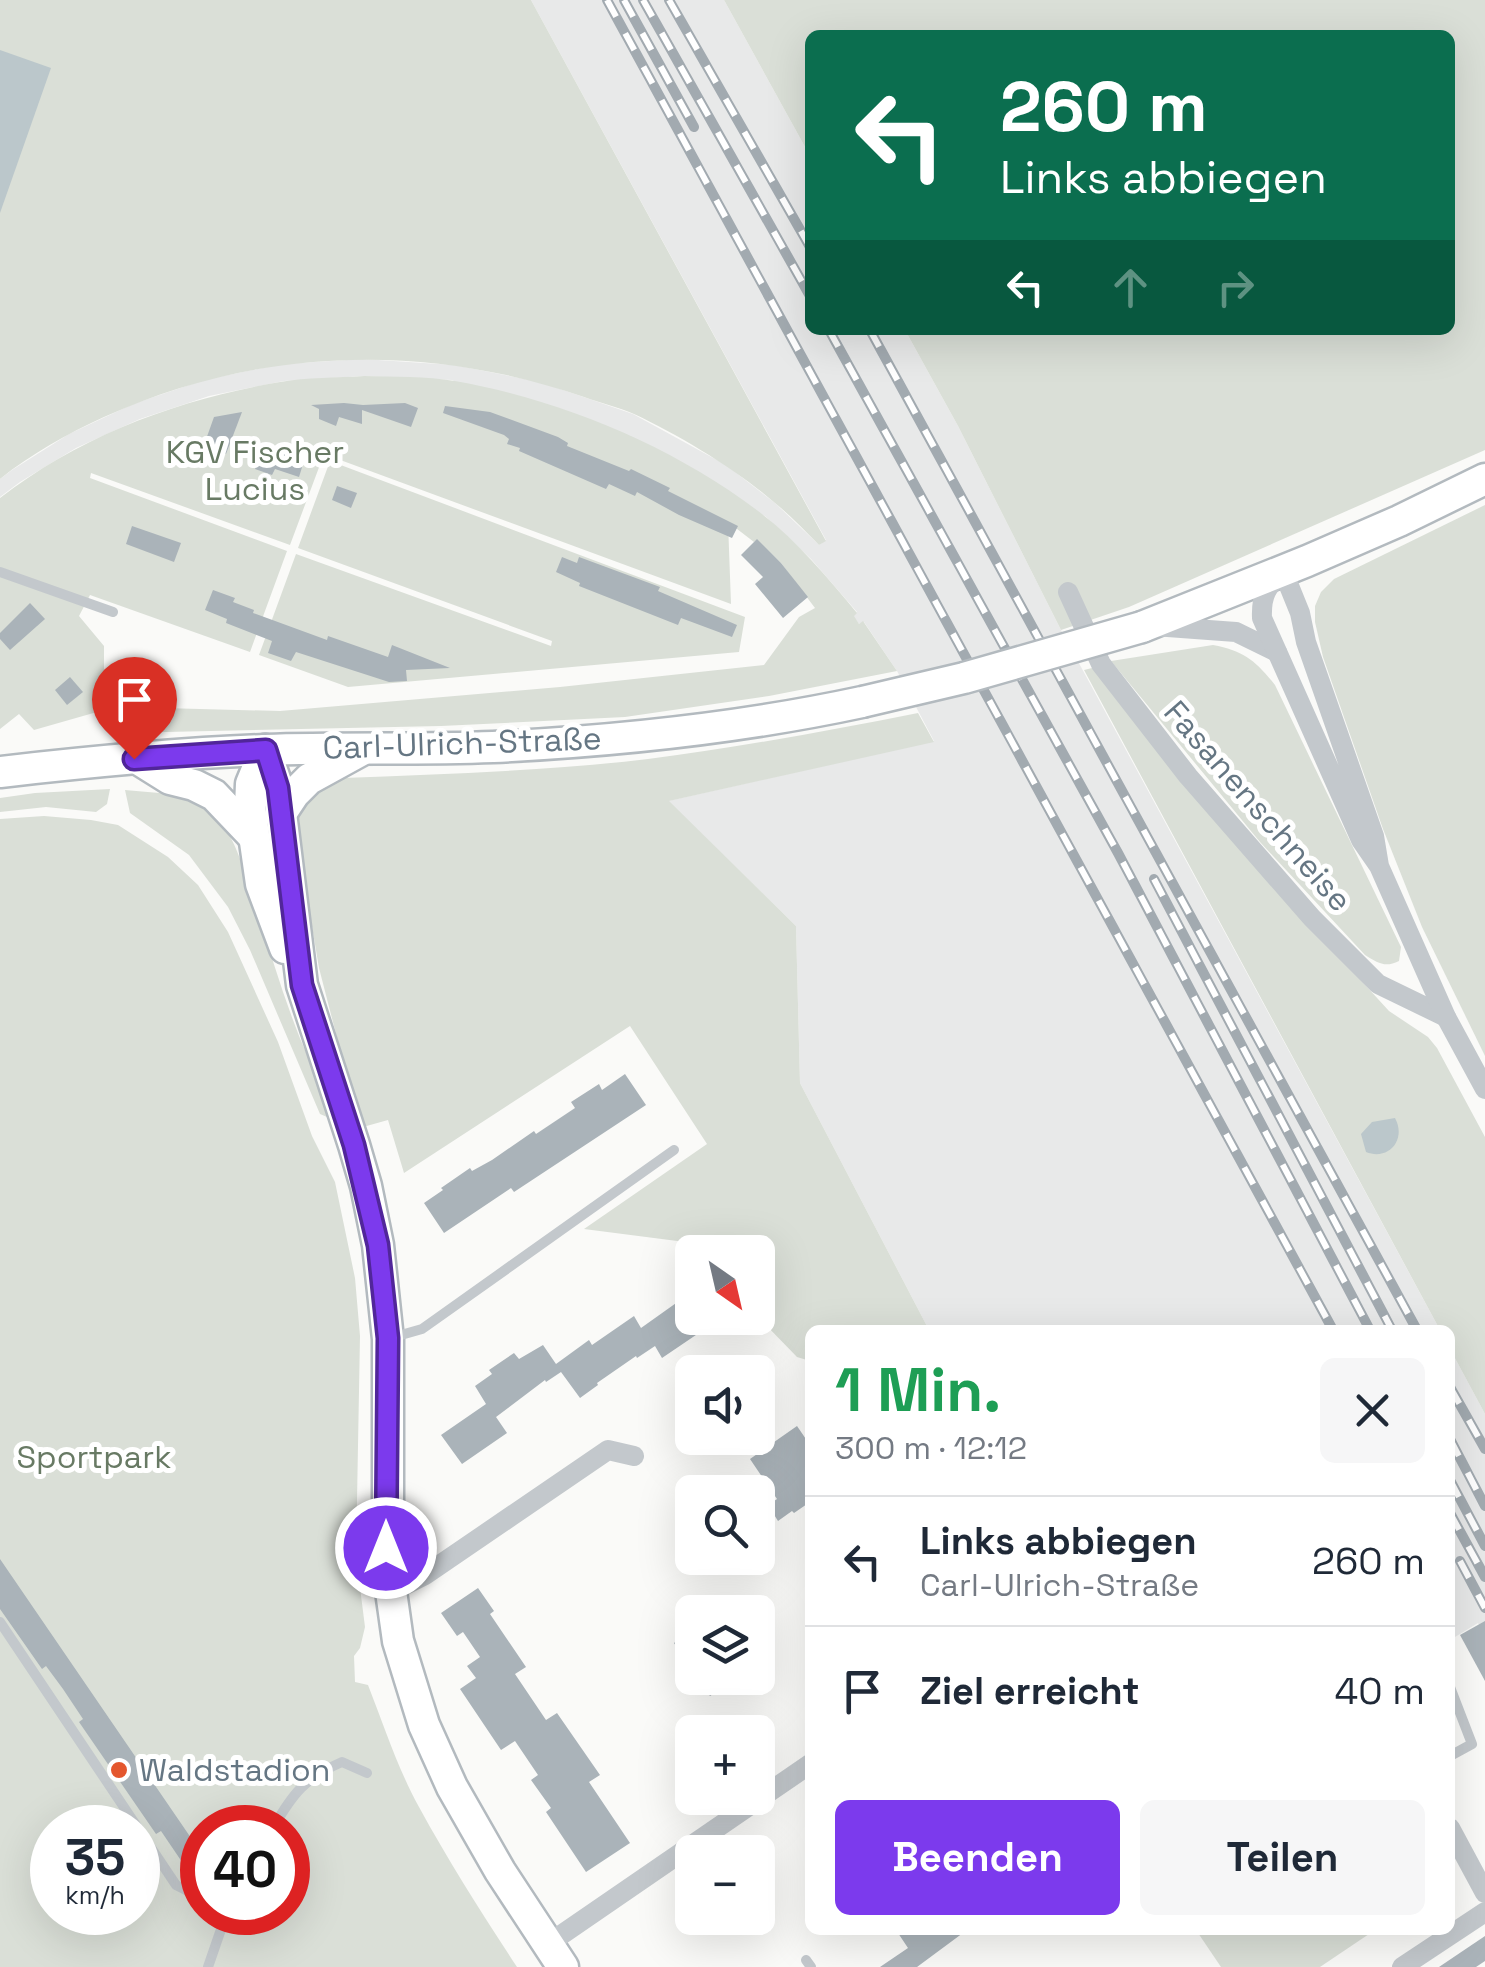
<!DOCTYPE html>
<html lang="de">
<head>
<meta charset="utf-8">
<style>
  body { margin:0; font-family:"Space Grotesk",sans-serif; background:#f6f6f7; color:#1f2937; height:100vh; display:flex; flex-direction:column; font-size:38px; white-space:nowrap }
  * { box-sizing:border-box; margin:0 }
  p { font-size:32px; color:#747a83 }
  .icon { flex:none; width:55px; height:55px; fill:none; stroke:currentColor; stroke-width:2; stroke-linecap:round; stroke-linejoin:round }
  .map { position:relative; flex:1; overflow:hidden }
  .drawer { position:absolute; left:805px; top:1325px; width:650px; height:610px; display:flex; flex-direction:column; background:#fff; border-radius:15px; box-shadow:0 10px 40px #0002 }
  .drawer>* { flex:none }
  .banner { position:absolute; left:805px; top:30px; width:650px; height:305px; border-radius:15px; box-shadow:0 10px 40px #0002; background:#0b6e4f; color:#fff; overflow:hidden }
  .needle { width:65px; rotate:146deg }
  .buttons { position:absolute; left:675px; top:1235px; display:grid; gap:20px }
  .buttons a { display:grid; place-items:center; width:100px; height:100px; border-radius:15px; background:#fff; box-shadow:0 10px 40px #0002; font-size:50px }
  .speed { position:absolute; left:30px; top:1805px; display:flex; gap:20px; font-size:50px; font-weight:700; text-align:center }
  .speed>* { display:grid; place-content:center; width:130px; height:130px; border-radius:50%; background:#fff; box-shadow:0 10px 40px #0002; line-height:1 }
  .speed small { font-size:25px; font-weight:400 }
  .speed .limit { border:15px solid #d22; background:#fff; color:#111 }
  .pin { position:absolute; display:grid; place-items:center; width:85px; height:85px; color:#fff; margin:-102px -42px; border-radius:50% 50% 50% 0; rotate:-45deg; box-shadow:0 0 10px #0007 }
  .pin .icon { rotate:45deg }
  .me { position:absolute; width:110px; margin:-55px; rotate:0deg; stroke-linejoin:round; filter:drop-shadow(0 0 8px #0008) }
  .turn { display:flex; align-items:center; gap:35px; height:210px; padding:0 30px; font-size:45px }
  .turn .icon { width:130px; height:130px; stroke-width:2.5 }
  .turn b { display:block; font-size:70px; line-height:85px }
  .lanes { display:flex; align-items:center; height:95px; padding:0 30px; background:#0003; justify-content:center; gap:50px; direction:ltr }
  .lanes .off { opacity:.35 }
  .round { display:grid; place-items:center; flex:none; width:105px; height:105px; border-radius:15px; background:#f6f6f7 }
  .headline { display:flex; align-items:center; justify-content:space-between; height:170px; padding:0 30px }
  h1 { font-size:60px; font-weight:700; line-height:75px; color:#1e9e55 }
  .action { display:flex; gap:20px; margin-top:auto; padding:20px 30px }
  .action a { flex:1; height:115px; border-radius:15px; background:#7c3aed; color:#fff; font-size:40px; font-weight:700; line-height:115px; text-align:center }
  .action a+a { background:#f6f6f7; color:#1f2937 }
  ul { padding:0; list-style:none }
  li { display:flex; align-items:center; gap:30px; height:130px; padding:0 30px; border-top:2px solid #e0e1e3 }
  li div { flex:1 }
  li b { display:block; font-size:38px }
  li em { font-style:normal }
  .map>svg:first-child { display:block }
  .built { fill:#e8e9e9 }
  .green { fill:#dadfd7; fill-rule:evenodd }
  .water { fill:#bbc7cb }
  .building { fill:#aab3b9 }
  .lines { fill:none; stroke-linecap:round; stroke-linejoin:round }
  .secondary-casing { stroke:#b3babf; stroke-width:35 }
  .lane { stroke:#c3c8cc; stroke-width:10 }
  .street { stroke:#c3c8cc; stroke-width:20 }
  .secondary { stroke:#fff; stroke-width:30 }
  .rail-casing { stroke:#a2aab0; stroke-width:10 }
  .rail { stroke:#fff; stroke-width:6; stroke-dasharray:19; stroke-linecap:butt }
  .secondary-bridge-casing { stroke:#b3babf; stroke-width:35; stroke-linecap:butt }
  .secondary-bridge { stroke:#fff; stroke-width:30 }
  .route-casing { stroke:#51269a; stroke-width:25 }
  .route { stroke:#7c3aed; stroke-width:18 }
  .poi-dot { fill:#e4572e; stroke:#fff; stroke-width:4 }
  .labels { text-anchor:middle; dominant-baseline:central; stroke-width:10; stroke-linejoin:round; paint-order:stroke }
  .park-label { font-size:32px; fill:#687a64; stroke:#fff }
  .street-label { font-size:32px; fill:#657683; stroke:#fff }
  .poi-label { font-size:32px; fill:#657683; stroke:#fff; text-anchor:start }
</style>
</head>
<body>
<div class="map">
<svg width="1485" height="1967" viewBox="0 0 1485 1967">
  <rect width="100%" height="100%" fill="#fafaf8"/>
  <!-- built -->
  <g class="built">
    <path d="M531,0H724L810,156V330H905L958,426L1061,630L1440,1330H929L800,1083L796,926L668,801L934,741L897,671L864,622L859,624L853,616L857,612L811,559L765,516L452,380L364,376L284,381L209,396L140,419L76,448L20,482L0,497V479L12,470L69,434L133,404L204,380L282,364L363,359L454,365L540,382L633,414L726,465L775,503L819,545L826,540Z"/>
    <path d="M1450,1349L1485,1414V1635L1478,1623L1450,1640Z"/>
  </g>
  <!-- green -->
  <g class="green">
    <path d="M0,0H531L826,541L819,545C805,531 791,516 775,503C737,470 681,436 634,414C618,407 601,403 584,397C425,342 258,347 104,417C67,434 31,454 0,479Z"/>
    <path d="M724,0H1485V450L1129,607L1061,630L958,426L905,330H1450V35H810V156Z"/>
    <path d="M364,376C394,377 426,376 455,381C563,400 675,447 762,514C798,542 828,578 857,613L854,616L859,624L863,621L897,671L769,696L625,717L441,726L121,733L119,719L163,708L280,711L560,687L764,665L799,617L815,608L781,563L757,540L754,542L728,522L731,604L324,454L290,545L91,473L90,478L287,551L250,652L90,595L79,616L104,646V710L34,730L19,714L0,729V498C81,435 179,399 280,382C307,377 336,378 364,376Z"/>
    <path d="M330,461L745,617L739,652L348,687L259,655L296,554L551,646L552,641L298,548Z"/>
    <path d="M1485,505V1056L1422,927L1383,829L1323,657L1315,622V606L1321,592L1334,579Z"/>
    <path d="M1213,645C1244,651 1255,660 1275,685L1401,947L1399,961C1385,968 1378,963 1365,955L1260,842L1111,661Z"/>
    <path d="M1096,667L1290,903L1389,1011L1428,1037L1437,1048L1485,1137V1414L1450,1349V1330H1440L1084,670Z"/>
    <path d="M918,713L934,742L669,801L796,926L800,1083L929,1330H810V1361L797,1357L758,1317V1252H695L685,1242L584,1229L707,1144L630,1026L404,1173L388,1120L363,1127L342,1057L319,968L301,861L299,817L302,804L329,781L343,778C444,774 547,771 648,759C739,747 828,731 918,713Z"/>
    <path d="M110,789L107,804L96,812L46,807L0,812V798L35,793Z"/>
    <path d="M125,790C154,793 190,792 213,813C238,837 246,880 257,911C273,960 287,1010 308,1057L311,1058L332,1115L327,1117L320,1114L250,950L228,907L189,855L130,813Z"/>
    <path d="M44,816L91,820L118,825L168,857L198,885L228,932L278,1042L312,1136L335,1182L355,1278L360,1336L356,1556L365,1627L360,1648L354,1656L355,1682L368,1685C384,1726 398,1769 419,1807C449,1862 483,1915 517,1967H0V819ZM52,1828H138V1912H52ZM202,1828H288V1912H202Z"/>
    <path d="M1196,1930H1375L1320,1967H1221Z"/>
  </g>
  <!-- water -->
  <g class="water">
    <path d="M0,50L51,68L0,213Z"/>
    <path d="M1395,1118C1407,1140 1388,1161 1366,1152L1361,1134L1372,1122Z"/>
  </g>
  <!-- building -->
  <g class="building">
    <path d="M344,403L363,405L405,403L418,408L411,427L362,410V424L339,417L336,426L319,419V409L311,405Z"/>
    <path d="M445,406L490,412L558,437L568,443L567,446L629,471L631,469L670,488L668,491L738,526L732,538L679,515L637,492L635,496L609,484L606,489L519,451L520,448L507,444L509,439L504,435L443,413Z"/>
    <path d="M242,412L226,454L204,445L214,417Z"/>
    <path d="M264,445L304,461L299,477L275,469L272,475L255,469Z"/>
    <path d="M337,486L357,493L351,508L332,500Z"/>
    <path d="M132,526L181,543L174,562L126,544Z"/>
    <path d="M757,539L781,563L808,597L783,618L755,584L763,577L741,555Z"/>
    <path d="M562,557L577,563L579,557L660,587L658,591L737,625L732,637L681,618L678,625L579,586L580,583L556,572Z"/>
    <path d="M213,590L235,598L233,602L254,610L253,613L327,640L328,636L388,657L392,645L450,668L406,670L407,681L389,682L296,652L291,661L268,653L272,641L226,623L227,619L205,610Z"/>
    <path d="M30,603L45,619L10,650L0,639V633Z"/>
    <path d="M70,677L83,692L67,705L55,690Z"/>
    <path d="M625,1074L646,1105L514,1192L511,1188L444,1233L424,1203L443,1190L441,1188L470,1168L472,1171L492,1160L534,1131L536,1134L575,1108L571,1102L599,1084L602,1090Z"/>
    <path d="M686,1296L692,1305V1318H721L662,1358L655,1346L637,1358L636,1356L597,1383L598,1385L580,1398L561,1372L546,1382L545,1380L496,1417L507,1433L462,1464L441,1435L486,1404L475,1386L492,1374L489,1370L514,1353L519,1359L543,1345L556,1364L589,1340L592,1345L634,1316L641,1328Z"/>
    <path d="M797,1426L810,1445V1502L794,1513L792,1511L778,1521L768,1505L777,1499L750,1459Z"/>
    <path d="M0,1559L202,1854V1888L199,1887L161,1831L156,1834L79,1722L83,1719L63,1689L46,1666L42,1669L0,1609Z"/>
    <path d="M478,1588L494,1611L490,1614L526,1667L515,1674L546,1720L557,1713L600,1775L589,1782L630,1843L586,1872L546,1812L551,1808L531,1780L538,1775L515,1741L501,1750L460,1689L476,1678L467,1666L480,1657L463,1632L457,1636L441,1613Z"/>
    <path d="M1485,1621V1681L1460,1635Z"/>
    <path d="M692,1630V1670L674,1643Z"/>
    <path d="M697,1678H737L710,1696Z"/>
    <path d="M896,1930H967L917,1967H880L908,1948Z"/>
    <path d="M1485,1936V1961L1476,1967H1439Z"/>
  </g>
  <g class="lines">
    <!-- secondary casing -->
    <g class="secondary-casing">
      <g id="secondary">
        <path d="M1142,627L1307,561L1399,521L1485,479"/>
        <path d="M265,750L278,788L302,985L354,1145L366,1186L378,1245L388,1339V1570L398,1641L424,1725L452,1787L500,1871L563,1967"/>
        <path d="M265,750L251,784L250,807L261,884L285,948"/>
        <path d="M138,759L170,779L194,785L214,795L253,836"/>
        <path d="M0,772C88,762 176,753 265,750C341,747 417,750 493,747C616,741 741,728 862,702"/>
        <path d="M280,815L294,794L309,779L360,751"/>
      </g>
    </g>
    <!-- lane -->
    <g class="lane">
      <path d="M0,572L113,612"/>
      <path d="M394,1337L422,1329L674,1150"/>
      <path d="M0,1622L176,1885L202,1898"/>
      <path d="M1450,1687L1472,1744L1450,1756"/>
      <path d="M273,1828C293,1793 305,1778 342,1762L367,1773"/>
      <path d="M806,1960L811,1967"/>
      <path d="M208,1967L227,1912"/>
    </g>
    <!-- street -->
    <g class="street">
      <path d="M1068,592L1101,664L1188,776L1312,918L1378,984L1446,1017"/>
      <path d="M1154,626L1236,632L1277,652"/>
      <path d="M1379,866L1374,836L1306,642L1300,613L1283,571C1267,587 1261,594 1262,618L1361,840L1379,866L1446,1017L1485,1089"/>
      <path d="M389,1587L407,1584L425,1575L608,1450L634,1456"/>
      <path d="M1450,1828L1485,1893"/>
      <path d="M548,1944L810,1764"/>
      <path d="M1402,1967L1485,1912"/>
    </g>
    <!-- secondary -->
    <use href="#secondary" class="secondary"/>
    <!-- rail casing -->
    <g class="rail-casing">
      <g id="rail">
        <path d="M607,0L1333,1330"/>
        <path d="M624,0L694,127"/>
        <path d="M643,0L810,296"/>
        <path d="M669,0L810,247"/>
        <path d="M829,330L1118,853L1370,1330"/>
        <path d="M870,330L1417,1330"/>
        <path d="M1154,879L1392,1330"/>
        <path d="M1450,1387L1485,1449"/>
        <path d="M1450,1439L1485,1506"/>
        <path d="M1450,1480L1485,1546"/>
        <path d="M1450,1513L1485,1577"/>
        <path d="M1460,1561L1485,1608"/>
      </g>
    </g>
    <!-- rail -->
    <use href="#rail" class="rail"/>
    <!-- secondary-bridge casing -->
    <g class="secondary-bridge-casing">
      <path id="secondary-bridge" d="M862,702L964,678L1142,627"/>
    </g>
    <!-- secondary-bridge -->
    <use href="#secondary-bridge" class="secondary-bridge"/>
  </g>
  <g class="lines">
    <!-- route casing -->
    <g class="route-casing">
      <path id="route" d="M134,759L266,750L278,788L302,985L354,1145L378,1245L388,1338L386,1548"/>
    </g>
    <!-- route -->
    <use href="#route" class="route"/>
  </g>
  <!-- markers -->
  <circle class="poi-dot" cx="119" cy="1770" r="10"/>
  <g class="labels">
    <!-- park labels -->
    <g class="park-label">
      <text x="255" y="452">KGV Fischer<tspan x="255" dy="37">Lucius</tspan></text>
      <text x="94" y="1457">Sportpark</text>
    </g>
    <!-- street labels -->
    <g class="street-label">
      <text transform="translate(462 743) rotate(-2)">Carl-Ulrich-Straße</text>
      <text transform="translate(1258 806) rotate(49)">Fasanenschneise</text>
    </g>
    <!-- poi labels -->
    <g class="poi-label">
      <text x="139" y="1770">Waldstadion</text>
    </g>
  </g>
</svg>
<div class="buttons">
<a><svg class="needle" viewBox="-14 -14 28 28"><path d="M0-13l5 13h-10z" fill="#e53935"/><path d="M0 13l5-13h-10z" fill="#747a83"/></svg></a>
<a><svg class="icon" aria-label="sound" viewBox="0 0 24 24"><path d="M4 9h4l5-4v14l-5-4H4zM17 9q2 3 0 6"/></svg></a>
<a><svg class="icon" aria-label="search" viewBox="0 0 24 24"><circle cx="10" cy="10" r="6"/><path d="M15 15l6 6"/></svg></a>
<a><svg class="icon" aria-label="layers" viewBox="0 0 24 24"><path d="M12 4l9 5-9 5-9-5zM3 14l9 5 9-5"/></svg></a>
<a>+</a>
<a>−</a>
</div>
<div class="speed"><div>35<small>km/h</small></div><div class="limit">40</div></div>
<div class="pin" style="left:134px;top:759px;background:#d93025"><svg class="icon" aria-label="arrive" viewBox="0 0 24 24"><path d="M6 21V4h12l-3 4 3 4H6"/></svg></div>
<svg class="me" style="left:386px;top:1548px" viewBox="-20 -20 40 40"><circle r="17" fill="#7c3aed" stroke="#fff" stroke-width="3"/><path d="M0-11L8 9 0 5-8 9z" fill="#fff"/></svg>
<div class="banner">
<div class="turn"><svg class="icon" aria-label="left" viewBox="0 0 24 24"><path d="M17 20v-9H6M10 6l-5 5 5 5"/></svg><div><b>260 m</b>Links abbiegen</div></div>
<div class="lanes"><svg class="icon" aria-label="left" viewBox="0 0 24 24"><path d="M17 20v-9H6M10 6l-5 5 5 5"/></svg><svg class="icon off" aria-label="ahead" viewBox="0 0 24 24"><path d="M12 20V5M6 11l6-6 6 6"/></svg><svg class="icon off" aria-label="right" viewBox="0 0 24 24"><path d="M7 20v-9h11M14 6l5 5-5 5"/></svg></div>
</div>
<section class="drawer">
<div class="headline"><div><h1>1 Min.</h1><p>300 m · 12:12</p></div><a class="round"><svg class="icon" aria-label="close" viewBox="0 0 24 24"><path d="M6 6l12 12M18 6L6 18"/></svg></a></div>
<ul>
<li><svg class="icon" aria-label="left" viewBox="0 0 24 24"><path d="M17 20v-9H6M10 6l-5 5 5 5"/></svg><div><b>Links abbiegen</b><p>Carl-Ulrich-Straße</p></div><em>260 m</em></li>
<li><svg class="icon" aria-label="arrive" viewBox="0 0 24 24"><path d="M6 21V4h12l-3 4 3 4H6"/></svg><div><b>Ziel erreicht</b></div><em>40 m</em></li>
</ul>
<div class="action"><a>Beenden</a><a>Teilen</a></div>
</section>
</div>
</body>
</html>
